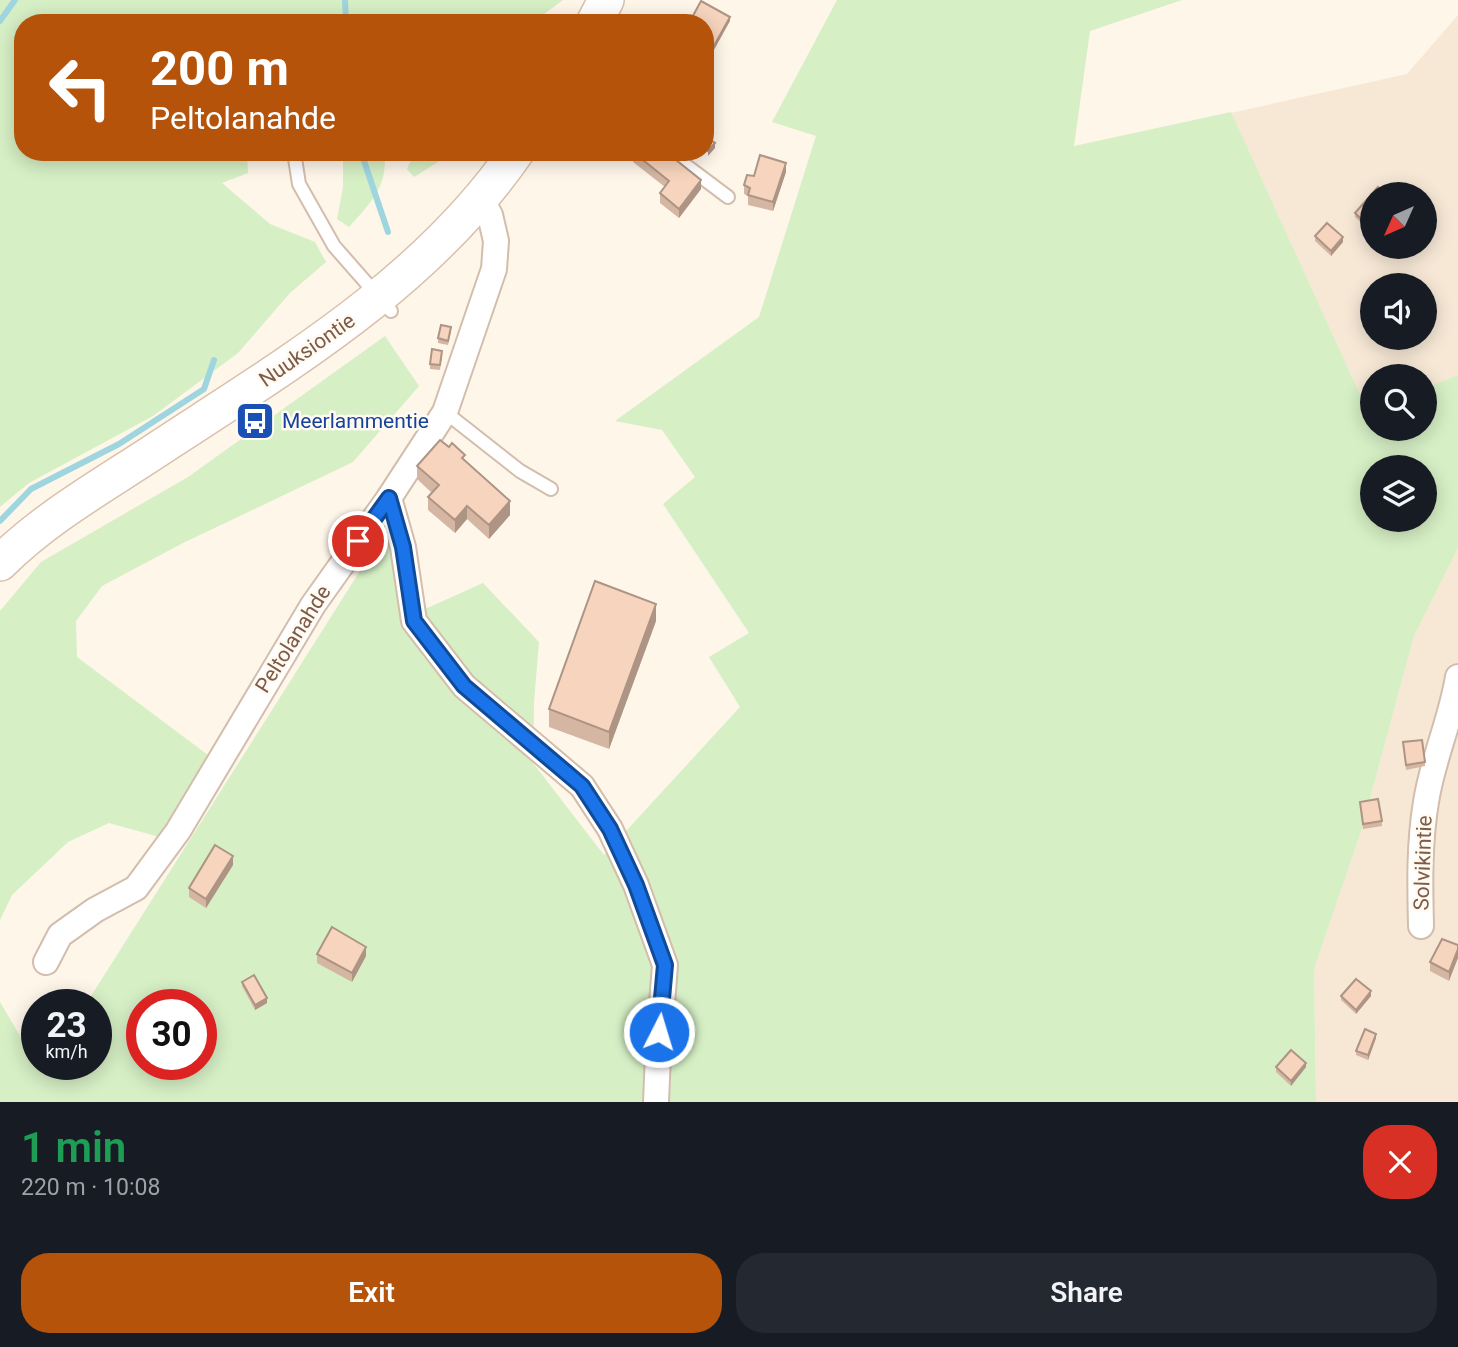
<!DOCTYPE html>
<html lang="en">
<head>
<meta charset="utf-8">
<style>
  body { margin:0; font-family:Roboto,sans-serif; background:#242831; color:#f1f3f6; height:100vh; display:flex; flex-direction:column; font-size:26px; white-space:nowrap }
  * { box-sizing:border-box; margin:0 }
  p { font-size:23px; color:#9ea1a6 }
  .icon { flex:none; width:38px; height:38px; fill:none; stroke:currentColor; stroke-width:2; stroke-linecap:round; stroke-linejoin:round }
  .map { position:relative; height:1102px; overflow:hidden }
  .sheet { display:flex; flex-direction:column; background:#171b24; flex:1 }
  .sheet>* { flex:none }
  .top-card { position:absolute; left:14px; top:14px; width:700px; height:147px; border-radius:28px; box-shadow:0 4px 18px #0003; background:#b45309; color:#fff; overflow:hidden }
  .needle { width:46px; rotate:225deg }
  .fabs { position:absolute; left:1360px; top:182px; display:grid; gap:14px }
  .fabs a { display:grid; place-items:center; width:77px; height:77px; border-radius:50%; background:#171b24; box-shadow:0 4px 18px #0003; font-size:35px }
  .speed { position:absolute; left:21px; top:989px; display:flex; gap:14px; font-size:35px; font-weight:700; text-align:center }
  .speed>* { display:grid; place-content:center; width:91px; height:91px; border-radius:50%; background:#171b24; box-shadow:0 4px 18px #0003; line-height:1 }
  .speed small { font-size:18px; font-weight:400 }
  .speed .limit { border:10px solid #d22; background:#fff; color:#111 }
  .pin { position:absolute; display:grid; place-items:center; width:60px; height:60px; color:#fff; margin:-30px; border:4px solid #fff; border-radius:50%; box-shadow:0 2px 7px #0007 }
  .me { position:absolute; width:77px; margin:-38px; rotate:5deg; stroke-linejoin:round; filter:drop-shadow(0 0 5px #0008) }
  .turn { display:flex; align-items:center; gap:24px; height:147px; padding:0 21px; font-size:32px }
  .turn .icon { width:91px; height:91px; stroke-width:2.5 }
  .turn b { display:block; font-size:49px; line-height:60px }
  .round { display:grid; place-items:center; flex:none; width:74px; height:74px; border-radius:28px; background:#242831 }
  .headline { display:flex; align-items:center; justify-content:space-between; height:119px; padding:0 21px }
  h1 { font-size:42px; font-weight:600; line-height:52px; color:#1e9e55 }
  .action { display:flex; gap:14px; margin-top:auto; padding:14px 21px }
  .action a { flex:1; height:80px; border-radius:28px; background:#b45309; color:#fff; font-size:28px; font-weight:600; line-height:80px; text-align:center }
  .action a+a { background:#242831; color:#f1f3f6 }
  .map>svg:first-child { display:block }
  .residential { fill:#f7e8d6; fill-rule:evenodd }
  .green { fill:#d6efc5; fill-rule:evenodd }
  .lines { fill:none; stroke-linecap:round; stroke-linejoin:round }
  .stream { stroke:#9fd5de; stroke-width:6 }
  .lane-casing { stroke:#d3bdac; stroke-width:16 }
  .street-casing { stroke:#d3bdac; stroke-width:28 }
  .secondary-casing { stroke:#d9c0ac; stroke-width:38 }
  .lane { stroke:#fff; stroke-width:12 }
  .street { stroke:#fff; stroke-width:24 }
  .secondary { stroke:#fff; stroke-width:35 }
  .wall { fill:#d4b6a3 }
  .shaded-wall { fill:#ad9484 }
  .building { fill:#f7d4bd; stroke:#ad9484; stroke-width:2 }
  .route-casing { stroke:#114b97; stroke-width:18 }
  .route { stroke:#1a73e8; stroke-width:12 }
  .labels { text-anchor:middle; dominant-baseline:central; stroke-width:5; stroke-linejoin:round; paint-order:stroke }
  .street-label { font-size:21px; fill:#7d5b48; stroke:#fffaf2 }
  .transit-label { font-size:21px; fill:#164399; stroke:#fffaf2; text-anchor:start }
</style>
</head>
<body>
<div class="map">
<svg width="1458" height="1102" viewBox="0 0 1458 1102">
  <rect width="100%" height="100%" fill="#fef6e9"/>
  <!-- residential -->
  <g class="residential">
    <path d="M1458,15V375L1425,388L1424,376H1372V399L1363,401L1231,113L1407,74ZM1372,194H1424V247H1372ZM1372,285H1424V338H1372Z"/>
    <path d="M1458,548V1102H1316L1314,969L1361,832L1414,636Z"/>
  </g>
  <!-- green -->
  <g class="green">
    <path d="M0,0H563L532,23H23V152H247L248,173L222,183L270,224L315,242L326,262L290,293L238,353L153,416L29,483L0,507Z"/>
    <path d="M837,0H1182L1090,31L1074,146L1231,112L1363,401L1372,399V429H1424L1425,388L1458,375V548L1414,636L1361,832L1314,969L1316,1102H0V1002L42,1073L48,1064H96V1004H86L401,506L423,610L483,583L539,642L534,702L533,763L604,855L740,707L709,657L749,633L663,504L695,477L662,430L615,421L759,317L816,136L772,122ZM1372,467H1424V520H1372ZM142,1004H201V1064H142Z"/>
    <path d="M343,152H384C389,185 370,204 349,227L337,219L343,187Z"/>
    <path d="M409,152H454L414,177L407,169L413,155Z"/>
    <path d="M385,336L419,386L353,462L183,543L102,586L76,621L77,657L208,755L163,838L109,823L68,842L12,895L0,920V611L41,562L188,477Z"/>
  </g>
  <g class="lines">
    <!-- stream -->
    <g class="stream">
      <path d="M345,0L346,23"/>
      <path d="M0,21L15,0"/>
      <path d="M361,152L388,232"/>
      <path d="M0,521L31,489L119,444L204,389L214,360"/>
    </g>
    <!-- lane casing -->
    <g class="lane-casing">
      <g id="lane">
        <path d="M294,152L299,184L334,246L391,311"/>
        <path d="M675,152L676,158L728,197"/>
        <path d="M445,412L520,471L551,489"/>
      </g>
    </g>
    <!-- street casing -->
    <g class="street-casing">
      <g id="street">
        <path d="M389,498L403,547L414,621L464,686L582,786L610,829L636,885L665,965L658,1055L656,1102"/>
        <path d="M1421,926C1420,885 1419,844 1426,802C1432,761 1451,720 1458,677"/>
        <path d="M46,962L60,935L95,910L136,888L178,831L313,605L389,498L445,412L494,269L496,241L490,215L481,199"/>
      </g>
    </g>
    <!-- secondary casing -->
    <g class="secondary-casing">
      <g id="secondary">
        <path d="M594,23L606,0"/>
        <path d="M0,563C45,518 102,486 155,451C286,365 425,284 516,152"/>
      </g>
    </g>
    <!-- lane -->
    <use href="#lane" class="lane"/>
    <!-- street -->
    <use href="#street" class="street"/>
    <!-- secondary -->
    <use href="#secondary" class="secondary"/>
  </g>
  <!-- wall -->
  <g class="wall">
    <path d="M633,152L701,189L679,218L660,203V193L665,187L633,162Z"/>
    <path d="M786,172L773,211L748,205V196L744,194V185L754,176Z"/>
    <path d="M1372,194V231L1371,232L1355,217V213Z"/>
    <path d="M1315,236L1343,242L1331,256L1315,241Z"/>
    <path d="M451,332L448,345L438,343V338Z"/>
    <path d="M442,355L440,370L430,369V364Z"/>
    <path d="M465,461L510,515L489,539L467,519L455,533L428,510V497L432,493L417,479V466Z"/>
    <path d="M656,621L609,749L549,727V709Z"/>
    <path d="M1403,742L1425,762V766L1406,770Z"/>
    <path d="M1360,802L1382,821V826L1363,829Z"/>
    <path d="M233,865L206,908L189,897V888Z"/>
    <path d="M1458,945L1449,981L1430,971V962Z"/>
    <path d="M317,954L366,956L352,982L317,963Z"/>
    <path d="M242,982L267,1003L255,1010L242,986Z"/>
    <path d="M1341,996H1371L1356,1014L1341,1000Z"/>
    <path d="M1376,1038L1368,1060L1356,1055V1051Z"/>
    <path d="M1276,1067H1306L1291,1086L1276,1072Z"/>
  </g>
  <!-- shaded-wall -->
  <g class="shaded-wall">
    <path d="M730,17V21L705,66V62Z"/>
    <path d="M715,143V148L708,156V151Z"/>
    <path d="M786,163V172L773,211V202Z"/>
    <path d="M701,180V189L679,218V209Z"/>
    <path d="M1343,237V242L1331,256V251Z"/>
    <path d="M510,501V515L489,539V525Z"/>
    <path d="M467,506V519L455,533V520Z"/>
    <path d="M656,604V621L609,749V732Z"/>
    <path d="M233,856V865L206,908V899Z"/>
    <path d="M366,947V956L352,982V973Z"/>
    <path d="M1458,949V958L1449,981V972Z"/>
    <path d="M1371,991V996L1356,1014V1010Z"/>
    <path d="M267,998V1003L255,1010V1005Z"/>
    <path d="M1376,1034V1038L1368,1060V1055Z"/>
    <path d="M1306,1063V1067L1291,1086V1081Z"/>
  </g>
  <!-- building -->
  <g class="building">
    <path d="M701,1L730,17L705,62V23H689Z"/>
    <path d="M705,136L715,143L708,151L705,148Z"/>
    <path d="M633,152H666L701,180L679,209L660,193L669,181Z"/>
    <path d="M760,155L786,163L773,202L748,195L750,188L744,185L747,175L754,176Z"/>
    <path d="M1378,187L1386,194H1372L1371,228L1355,213Z"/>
    <path d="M1327,223L1343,237L1331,251L1315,236Z"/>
    <path d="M441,325L451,327L448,341L438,338Z"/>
    <path d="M432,349L442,351L440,365L430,364Z"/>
    <path d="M440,440L449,447L452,443L465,455L462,458L510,501L489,525L467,506L455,520L428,497L439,485L417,466Z"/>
    <path d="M595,581L656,604L609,732L549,709Z"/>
    <path d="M1422,740L1425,762L1406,765L1403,742Z"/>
    <path d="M1378,799L1382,821L1363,824L1360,802Z"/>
    <path d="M215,845L233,856L206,899L189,888Z"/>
    <path d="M332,927L366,947L352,973L317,954Z"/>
    <path d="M1442,939L1458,945V949L1449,972L1430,962Z"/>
    <path d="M254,975L267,998L255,1005L242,982Z"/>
    <path d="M1356,979L1371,991L1356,1010L1341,996Z"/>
    <path d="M1365,1029L1376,1034L1368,1055L1356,1051Z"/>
    <path d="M1291,1050L1306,1063L1291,1081L1276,1067Z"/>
  </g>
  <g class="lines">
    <!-- route casing -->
    <g class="route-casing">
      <path id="route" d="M358,541L389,498L403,547L414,621L464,686L582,786L610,829L636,885L665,965L659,1032"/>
    </g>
    <!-- route -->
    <use href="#route" class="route"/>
  </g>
  <!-- icons -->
  <defs>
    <g id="bus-square" transform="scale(2.0125)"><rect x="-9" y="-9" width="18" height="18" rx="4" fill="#1a4fb4" stroke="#fffaf2"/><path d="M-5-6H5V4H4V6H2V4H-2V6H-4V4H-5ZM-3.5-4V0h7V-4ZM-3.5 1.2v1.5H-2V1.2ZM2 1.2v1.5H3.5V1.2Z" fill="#fff"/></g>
  </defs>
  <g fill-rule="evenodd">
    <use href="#bus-square" x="255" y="421"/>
  </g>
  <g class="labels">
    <!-- street labels -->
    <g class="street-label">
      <text transform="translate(307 350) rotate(-35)">Nuuksiontie</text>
      <text transform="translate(293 639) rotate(-58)">Peltolanahde</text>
      <text transform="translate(1423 863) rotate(-88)">Solvikintie</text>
    </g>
    <!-- transit labels -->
    <g class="transit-label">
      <text x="282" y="421">Meerlammentie</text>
    </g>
  </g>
</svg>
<div class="fabs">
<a><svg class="needle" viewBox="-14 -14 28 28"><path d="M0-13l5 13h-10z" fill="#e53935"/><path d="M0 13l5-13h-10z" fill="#9ea1a6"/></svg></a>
<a><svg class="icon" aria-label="sound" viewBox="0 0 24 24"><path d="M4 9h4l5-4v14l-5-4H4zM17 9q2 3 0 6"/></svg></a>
<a><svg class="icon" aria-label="search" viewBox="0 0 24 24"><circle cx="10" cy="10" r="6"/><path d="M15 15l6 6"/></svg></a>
<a><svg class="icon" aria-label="layers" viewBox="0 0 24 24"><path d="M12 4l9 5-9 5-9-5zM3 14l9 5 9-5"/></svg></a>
</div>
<div class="speed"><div>23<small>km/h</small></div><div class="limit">30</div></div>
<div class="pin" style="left:358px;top:541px;background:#d93025"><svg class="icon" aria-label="arrive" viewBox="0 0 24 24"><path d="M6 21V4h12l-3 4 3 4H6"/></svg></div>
<svg class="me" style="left:659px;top:1032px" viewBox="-20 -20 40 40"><circle r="17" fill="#1a73e8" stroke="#fff" stroke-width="3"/><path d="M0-11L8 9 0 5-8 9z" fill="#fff"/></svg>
<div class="top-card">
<div class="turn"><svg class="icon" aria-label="left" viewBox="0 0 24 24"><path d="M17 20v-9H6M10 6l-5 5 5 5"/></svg><div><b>200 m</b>Peltolanahde</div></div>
</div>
</div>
<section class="sheet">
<div class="headline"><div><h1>1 min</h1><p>220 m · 10:08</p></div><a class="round" style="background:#d93025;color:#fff"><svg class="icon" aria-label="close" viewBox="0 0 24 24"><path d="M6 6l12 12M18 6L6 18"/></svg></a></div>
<div class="action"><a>Exit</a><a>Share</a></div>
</section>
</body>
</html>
